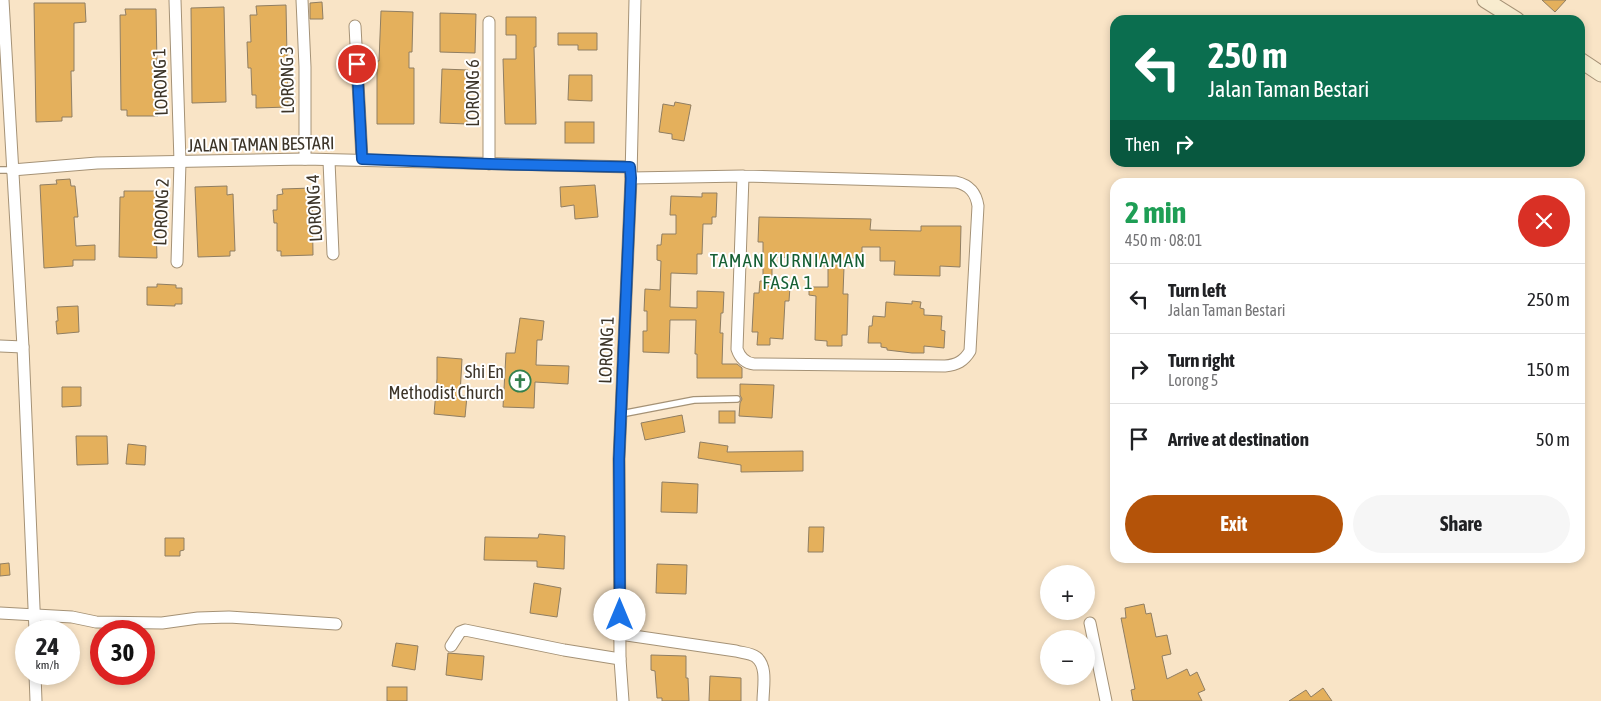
<!DOCTYPE html>
<html lang="en">
<head>
<meta charset="utf-8">
<style>
  body { margin:0; font-family:"Asap Condensed",sans-serif; background:#f6f6f6; color:#202124; height:100vh; display:flex; flex-direction:column; font-size:19px; white-space:nowrap }
  * { box-sizing:border-box; margin:0 }
  p { font-size:16px; color:#757577 }
  .icon { flex:none; width:28px; height:28px; fill:none; stroke:currentColor; stroke-width:2; stroke-linecap:round; stroke-linejoin:round }
  .map { position:relative; flex:1; overflow:hidden }
  .panel { position:absolute; left:1110px; top:178px; width:475px; height:385px; display:flex; flex-direction:column; background:#fff; border-radius:15px; box-shadow:0 2px 8px #0003 }
  .panel>* { flex:none }
  .top-card { position:absolute; left:1110px; top:15px; width:475px; height:152px; border-radius:15px; box-shadow:0 2px 8px #0003; background:#0b6e4f; color:#fff; overflow:hidden }
  .tools { position:absolute; left:1040px; top:565px; display:grid; gap:10px }
  .tools a { display:grid; place-items:center; width:55px; height:55px; border-radius:50%; background:#fff; box-shadow:0 2px 8px #0003; font-size:25px }
  .speed { position:absolute; left:15px; top:620px; display:flex; gap:10px; font-size:25px; font-weight:700; text-align:center }
  .speed>* { display:grid; place-content:center; width:65px; height:65px; border-radius:50%; background:#fff; box-shadow:0 2px 8px #0003; line-height:1 }
  .speed small { font-size:12px; font-weight:400 }
  .speed .limit { border:8px solid #d22; background:#fff; color:#111 }
  .pin { position:absolute; display:grid; place-items:center; width:42px; height:42px; color:#fff; margin:-21px; border:2px solid #fff; border-radius:50%; box-shadow:0 1px 5px #0007 }
  .me { position:absolute; width:55px; margin:-28px; rotate:0deg; stroke-linejoin:round; filter:drop-shadow(0 0 4px #0008) }
  .turn { display:flex; align-items:center; gap:18px; height:105px; padding:0 15px; font-size:22px }
  .turn .icon { width:65px; height:65px; stroke-width:2.5 }
  .turn b { display:block; font-size:35px; line-height:42px }
  .then { display:flex; align-items:center; height:48px; padding:0 15px; background:#0003; gap:10px; font-size:19px }
  .round { display:grid; place-items:center; flex:none; width:52px; height:52px; border-radius:26px; background:#f6f6f6 }
  .overview { display:flex; align-items:center; justify-content:space-between; height:85px; padding:0 15px }
  h1 { font-size:30px; font-weight:700; line-height:38px; color:#1e9e55 }
  .action { display:flex; gap:10px; margin-top:auto; padding:10px 15px }
  .action a { flex:1; height:58px; border-radius:30px; background:#b45309; color:#fff; font-size:20px; font-weight:700; line-height:58px; text-align:center }
  .action a+a { background:#f6f6f6; color:#202124 }
  ul { padding:0; list-style:none }
  li { display:flex; align-items:center; gap:15px; height:70px; padding:0 15px; border-top:1px solid #e0e0e0 }
  li div { flex:1 }
  li b { display:block; font-size:19px }
  li em { font-style:normal }
  .map>svg:first-child { display:block }
  .building { fill:#e4b05c; stroke:#907e62 }
  .lines { fill:none; stroke-linecap:round; stroke-linejoin:round }
  .lane-casing { stroke:#a59276; stroke-width:8 }
  .street-casing { stroke:#a59276; stroke-width:13 }
  .secondary-casing { stroke:#a59276; stroke-width:17 }
  .lane { stroke:#fff; stroke-width:5.5 }
  .street { stroke:#fff; stroke-width:11 }
  .secondary { stroke:#f8eccf; stroke-width:15 }
  .route-casing { stroke:#114b97; stroke-width:12 }
  .route { stroke:#1a73e8; stroke-width:9 }
  .labels { text-anchor:middle; dominant-baseline:central; stroke-width:4; stroke-linejoin:round; paint-order:stroke }
  .street-label { font-size:18px; fill:#3c3428; stroke:#fff }
  .poi-label { font-size:18px; fill:#3c3428; stroke:#fff; text-anchor:end }
  .neighbourhood-label { font-size:19px; letter-spacing:1px; fill:#165f33; stroke:#fff }
</style>
</head>
<body>
<div class="map">
<svg width="1601" height="701" viewBox="0 0 1601 701">
  <rect width="100%" height="100%" fill="#f9e4c6"/>
  <!-- building -->
  <g class="building">
    <path d="M1542,0H1566L1555,12Z"/>
    <path d="M322,2L323,19H310V3Z"/>
    <path d="M34,3H85L86,22L74,23V71H71L72,117H62V121L36,122Z"/>
    <path d="M286,5L288,107L256,108V95H252L251,68H248L247,42H251L250,15H257L256,6Z"/>
    <path d="M224,7L226,102L192,103L191,8Z"/>
    <path d="M125,9H156L158,116H127V110H121L120,15H126Z"/>
    <path d="M381,11L413,12L412,52H409V68H414V124H377V61H379Z"/>
    <path d="M440,13L476,14L475,53L440,52Z"/>
    <path d="M506,17H536V47H534L536,124H505L503,59H516V35H506Z"/>
    <path d="M558,33H597V50H578V45H558Z"/>
    <path d="M442,69L468,70L467,124L440,123Z"/>
    <path d="M569,75H592V101L568,100Z"/>
    <path d="M675,102L691,105L684,141L672,139V134L659,132L663,104L674,106Z"/>
    <rect x="565" y="122" width="29" height="21"/>
    <path d="M70,179L71,186H75L78,217H74L76,246L95,245V260H73V266L44,268L40,185L57,184L56,180Z"/>
    <path d="M595,185L598,217L575,219L574,205L561,207L560,187Z"/>
    <path d="M227,186V195L233,194L235,251H230V256L198,257L195,187Z"/>
    <path d="M312,188L313,255L281,256V251H277V223H274L273,210H277V195L283,194L282,189Z"/>
    <path d="M124,191H155L157,258L119,257L120,197H124Z"/>
    <path d="M702,193H717L716,217H712V224H703L702,254H697V274L671,273L670,307L697,308V291L724,292L723,313H721L720,333H723L722,364H737L742,368V378H697V354H695L696,320H670L669,353L643,352V331H647V311H644L645,289L660,290L661,261L657,260V245H661L662,234H676V215H670L671,196L702,197Z"/>
    <path d="M759,217L871,219L870,230L921,231V226H961L960,267L940,266V276L894,275L895,261H880V247H862V258H847V267H844L843,294H848L847,335H842V346H827V341L815,340L816,296L809,295V287H828V266H799V258L775,257L774,264H772V286L790,287L789,301H785L783,339L770,338V345H757L758,332H752L754,293H759L760,281H763V242H758Z"/>
    <path d="M157,284L176,285V288H182V304H175V306L147,305V287H157Z"/>
    <path d="M912,301L921,302L920,308L924,309V315L942,316L941,330L945,331L944,348L924,346V353H912L887,350V348L881,347V343H868L869,326H872L873,316L885,317L886,302L912,304Z"/>
    <path d="M78,306L79,332L57,334L56,321H58L57,307Z"/>
    <path d="M520,318L544,321L542,340H537L536,365L569,366L568,384L535,382L534,408L503,407L506,353H515Z"/>
    <path d="M437,357L462,359L460,395L467,396L465,417L434,414L437,379Z"/>
    <path d="M740,384L774,385L772,418L739,416L740,403L742,399L740,395Z"/>
    <path d="M62,387H81V406L62,407Z"/>
    <rect x="719" y="411" width="16" height="12"/>
    <path d="M682,415L685,432L645,440L641,423Z"/>
    <path d="M76,436H107L108,464L77,465Z"/>
    <path d="M700,442L728,446L727,452L803,451V471L741,472V465L698,458Z"/>
    <path d="M128,444L146,446L145,465L126,464Z"/>
    <path d="M662,482L698,484L697,513L661,512Z"/>
    <path d="M809,527H824L823,552H808Z"/>
    <path d="M539,534L565,536L564,569L537,567V561L484,560L485,537L538,538Z"/>
    <path d="M165,538H184V550L180,551V556H165Z"/>
    <path d="M9,563L10,575L0,576V564Z"/>
    <path d="M657,564L687,565L686,594L656,593Z"/>
    <path d="M534,583L561,588L557,617L530,613Z"/>
    <path d="M1144,604L1146,614L1151,613L1156,637L1167,635L1171,654L1162,656L1167,679L1187,669L1190,676L1197,672L1205,690L1198,693L1202,701H1133L1131,690L1135,689L1121,618H1126L1125,608Z"/>
    <path d="M396,643L418,646L415,670L392,666Z"/>
    <path d="M448,653L484,656L482,680L446,675Z"/>
    <path d="M651,655L686,656V678H688L689,701H662V698H657L655,671L651,670Z"/>
    <path d="M710,676L741,678V701H709Z"/>
    <rect x="387" y="687" width="20" height="14"/>
    <path d="M1323,688L1332,701H1289L1306,690L1311,697Z"/>
  </g>
  <g class="lines">
    <!-- lane casing -->
    <g class="lane-casing">
      <g id="lane">
        <path d="M0,170H12"/>
        <path d="M621,414L694,400L737,399"/>
      </g>
    </g>
    <!-- street casing -->
    <g class="street-casing">
      <g id="street">
        <path d="M3,0L23,347L35,631"/>
        <path d="M175,0L180,162L177,262"/>
        <path d="M302,0L305,67V159"/>
        <path d="M355,26L362,159"/>
        <path d="M329,161L333,254"/>
        <path d="M489,164V22"/>
        <path d="M12,170L97,163L305,159L630,167"/>
        <path d="M631,178L743,176L956,182C969,185 976,192 978,206L970,351C964,361 957,365 945,366L754,364C745,363 740,358 737,349L743,176"/>
        <path d="M0,346L23,347"/>
        <path d="M0,613L72,617L96,622L162,623L198,618L229,617L336,624"/>
        <path d="M1090,623L1106,701"/>
        <path d="M620,634L736,651C743,653 751,653 756,657C768,666 763,688 763,701"/>
        <path d="M451,646L460,632L465,630L564,650L620,659"/>
        <path d="M35,674L36,701"/>
        <path d="M623,701L620,659L619,459L631,178L635,0"/>
      </g>
    </g>
    <!-- secondary casing -->
    <g class="secondary-casing">
      <g id="secondary">
        <path d="M1485,0L1517,20"/>
        <path d="M1580,60L1601,74"/>
      </g>
    </g>
    <!-- lane -->
    <use href="#lane" class="lane"/>
    <!-- street -->
    <use href="#street" class="street"/>
    <!-- secondary -->
    <use href="#secondary" class="secondary"/>
  </g>
  <g class="lines">
    <!-- route casing -->
    <g class="route-casing">
      <path id="route" d="M357,64L362,159L489,164L630,167L631,178L619,459L620,615"/>
    </g>
    <!-- route -->
    <use href="#route" class="route"/>
  </g>
  <!-- icons -->
  <defs>
    <g id="church-ring" transform="scale(1.125)"><circle r="9.5" fill="#fff" stroke="#34804e" stroke-width="1.5"/><path d="M-1.2-6h2.4v3.5h3.3v2.4h-3.3V6h-2.4V-.1h-3.3v-2.4h3.3Z" fill="#34804e"/></g>
  </defs>
  <g fill-rule="evenodd">
    <use href="#church-ring" x="520" y="381"/>
  </g>
  <g class="labels">
    <!-- street labels -->
    <g class="street-label">
      <text transform="translate(287 80) rotate(-91)">LORONG 3</text>
      <text transform="translate(160 82) rotate(-92)">LORONG 1</text>
      <text transform="translate(472 93) rotate(-90)">LORONG 6</text>
      <text transform="translate(261 144) rotate(-1)">JALAN TAMAN BESTARI</text>
      <text transform="translate(314 208) rotate(-93)">LORONG 4</text>
      <text transform="translate(161 212) rotate(-88)">LORONG 2</text>
      <text transform="translate(606 350) rotate(-88)">LORONG 1</text>
    </g>
    <!-- poi labels -->
    <g class="poi-label">
      <text x="504" y="371">Shi En<tspan x="504" dy="21">Methodist Church</tspan></text>
    </g>
    <!-- neighbourhood labels -->
    <g class="neighbourhood-label">
      <text x="788" y="260">TAMAN KURNIAMAN<tspan x="788" dy="22">FASA 1</tspan></text>
    </g>
  </g>
</svg>
<div class="tools">
<a>+</a>
<a>−</a>
</div>
<div class="speed"><div>24<small>km/h</small></div><div class="limit">30</div></div>
<div class="pin" style="left:357px;top:64px;background:#d93025"><svg class="icon" aria-label="arrive" viewBox="0 0 24 24"><path d="M6 21V4h12l-3 4 3 4H6"/></svg></div>
<svg class="me" style="left:620px;top:615px" viewBox="-20 -20 40 40"><circle r="19" fill="#fff"/><path d="M0-13L10 11 0 6-10 11z" fill="#1a73e8"/></svg>
<div class="top-card">
<div class="turn"><svg class="icon" aria-label="left" viewBox="0 0 24 24"><path d="M17 20v-9H6M10 6l-5 5 5 5"/></svg><div><b>250 m</b>Jalan Taman Bestari</div></div>
<div class="then">Then<svg class="icon" aria-label="right" viewBox="0 0 24 24"><path d="M7 20v-9h11M14 6l5 5-5 5"/></svg></div>
</div>
<section class="panel">
<div class="overview"><div><h1>2 min</h1><p>450 m · 08:01</p></div><a class="round" style="background:#d93025;color:#fff"><svg class="icon" aria-label="close" viewBox="0 0 24 24"><path d="M6 6l12 12M18 6L6 18"/></svg></a></div>
<ul>
<li><svg class="icon" aria-label="left" viewBox="0 0 24 24"><path d="M17 20v-9H6M10 6l-5 5 5 5"/></svg><div><b>Turn left</b><p>Jalan Taman Bestari</p></div><em>250 m</em></li>
<li><svg class="icon" aria-label="right" viewBox="0 0 24 24"><path d="M7 20v-9h11M14 6l5 5-5 5"/></svg><div><b>Turn right</b><p>Lorong 5</p></div><em>150 m</em></li>
<li><svg class="icon" aria-label="arrive" viewBox="0 0 24 24"><path d="M6 21V4h12l-3 4 3 4H6"/></svg><div><b>Arrive at destination</b></div><em>50 m</em></li>
</ul>
<div class="action"><a>Exit</a><a>Share</a></div>
</section>
</div>
</body>
</html>
